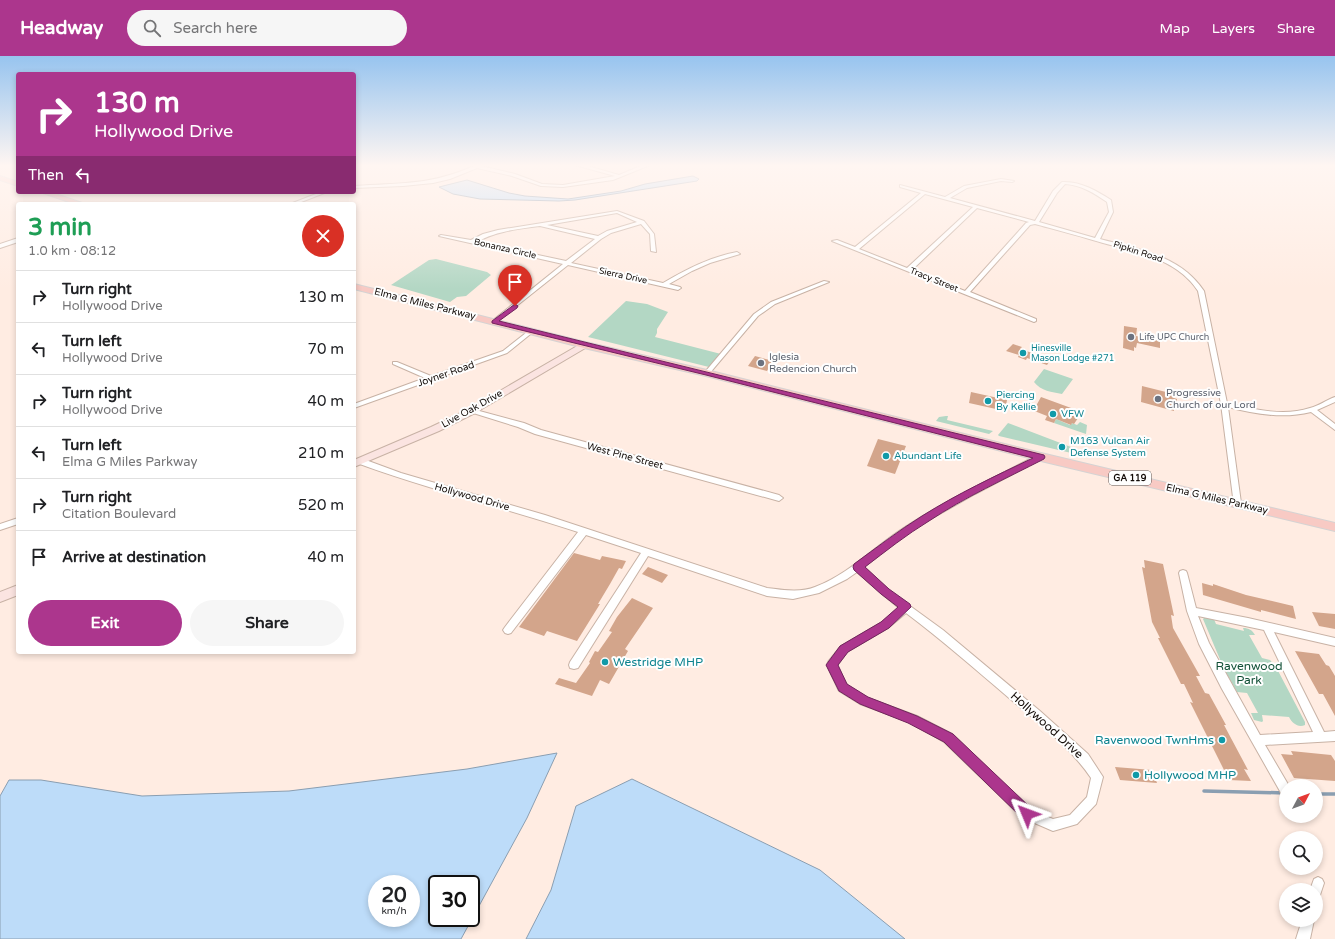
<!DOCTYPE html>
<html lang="en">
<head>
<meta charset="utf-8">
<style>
  body { margin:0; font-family:"Varela Round",sans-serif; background:#f6f6f6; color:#202124; height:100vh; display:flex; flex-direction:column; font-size:15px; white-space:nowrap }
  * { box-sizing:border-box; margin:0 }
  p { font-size:13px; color:#757577 }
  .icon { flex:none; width:22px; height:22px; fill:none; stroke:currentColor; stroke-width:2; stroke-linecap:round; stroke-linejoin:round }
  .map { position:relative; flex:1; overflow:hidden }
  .sheet { position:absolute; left:16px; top:146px; width:340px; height:452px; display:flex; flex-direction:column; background:#fff; border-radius:4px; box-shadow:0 2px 6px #0003 }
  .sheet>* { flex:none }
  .hud { position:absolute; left:16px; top:16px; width:340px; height:122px; border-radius:4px; box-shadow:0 2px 6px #0003; background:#ac368d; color:#fff; overflow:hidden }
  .needle { width:26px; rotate:49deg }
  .fabs { position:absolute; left:1279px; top:723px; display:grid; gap:8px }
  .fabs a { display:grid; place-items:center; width:44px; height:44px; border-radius:50%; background:#fff; box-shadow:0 2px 6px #0003; font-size:20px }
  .speed { position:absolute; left:368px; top:819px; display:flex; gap:8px; font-size:20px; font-weight:700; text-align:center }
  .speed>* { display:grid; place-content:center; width:52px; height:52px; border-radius:50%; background:#fff; box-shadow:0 2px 6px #0003; line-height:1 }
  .speed small { font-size:10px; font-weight:400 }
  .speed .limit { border:2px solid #111; border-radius:6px; background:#fff; color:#111 }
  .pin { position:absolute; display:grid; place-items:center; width:34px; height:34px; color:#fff; margin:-41px -17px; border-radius:50% 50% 50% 0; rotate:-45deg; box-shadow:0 0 4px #0007 }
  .pin .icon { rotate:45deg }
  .me { position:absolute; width:44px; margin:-22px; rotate:314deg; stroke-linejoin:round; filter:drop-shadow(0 0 3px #0008) }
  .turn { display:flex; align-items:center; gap:14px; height:84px; padding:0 12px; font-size:18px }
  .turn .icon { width:52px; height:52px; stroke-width:2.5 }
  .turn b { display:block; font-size:28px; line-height:34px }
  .then { display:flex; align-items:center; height:38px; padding:0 12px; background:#0003; gap:8px; font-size:15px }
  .round { display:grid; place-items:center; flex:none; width:42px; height:42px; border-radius:21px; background:#f6f6f6 }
  .overview { display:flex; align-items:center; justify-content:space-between; height:68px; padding:0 12px }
  h1 { font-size:24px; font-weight:700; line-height:30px; color:#1e9e55 }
  .cta { display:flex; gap:8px; margin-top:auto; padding:8px 12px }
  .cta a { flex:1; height:46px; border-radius:24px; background:#ac368d; color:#fff; font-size:16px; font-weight:700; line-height:46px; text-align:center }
  .cta a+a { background:#f6f6f6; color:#202124 }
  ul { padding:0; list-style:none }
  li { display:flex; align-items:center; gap:12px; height:52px; padding:0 12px; border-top:1px solid #e0e0e0 }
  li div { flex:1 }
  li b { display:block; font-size:15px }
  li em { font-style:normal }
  header { display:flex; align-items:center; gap:24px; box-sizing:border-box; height:56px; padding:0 20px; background:#ac368d; color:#fff }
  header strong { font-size:19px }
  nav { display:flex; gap:22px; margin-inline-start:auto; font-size:14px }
  .search { width:280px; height:36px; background:#f6f6f6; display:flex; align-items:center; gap:10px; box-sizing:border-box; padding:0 14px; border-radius:22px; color:#757577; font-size:15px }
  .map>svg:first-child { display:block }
  .green { fill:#b3d7c4 }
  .water { fill:#bddcf9; stroke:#8a9eb1; fill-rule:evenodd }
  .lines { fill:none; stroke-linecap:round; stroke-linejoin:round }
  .stream { stroke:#8a9eb1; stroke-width:3.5 }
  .building { fill:#d3a58b }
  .street-casing { stroke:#c8b2a5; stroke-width:2 }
  .secondary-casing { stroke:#c8b2a5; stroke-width:2 }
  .primary-casing { stroke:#d5d3d3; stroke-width:2 }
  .street { fill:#fff; fill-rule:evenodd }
  .secondary { fill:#fbe4e1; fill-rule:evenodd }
  .primary { fill:#f8cac4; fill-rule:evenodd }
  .route { fill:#ac368d; stroke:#70235c }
  .worship-dot { fill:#6b7280; stroke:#fefefe; stroke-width:1.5 }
  .culture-dot { fill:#0f9aa8; stroke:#fefefe; stroke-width:1.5 }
  .labels { text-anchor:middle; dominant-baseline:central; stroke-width:4; stroke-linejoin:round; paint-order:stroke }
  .far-street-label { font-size:9px; fill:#130c08; stroke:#fefefe }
  .far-worship-label { font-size:9px; fill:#5b616d; stroke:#fefefe; text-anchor:start }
  .far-culture-label { font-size:9px; fill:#0d838f; stroke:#fefefe; text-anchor:start }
  .shield { fill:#fefefe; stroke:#5a5552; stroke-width:1 }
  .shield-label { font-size:9px; font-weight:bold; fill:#130c08 }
  .street-label { font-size:10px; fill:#130c08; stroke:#fefefe }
  .worship-label { font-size:10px; fill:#5b616d; stroke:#fefefe; text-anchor:start }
  .culture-label { font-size:10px; fill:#0d838f; stroke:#fefefe; text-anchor:start }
  .near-culture-label { font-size:12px; fill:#0d838f; stroke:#fefefe; text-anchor:start }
  .near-park-label { font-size:12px; fill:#115037; stroke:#fefefe }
  .near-street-label { font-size:12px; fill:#130c08; stroke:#fefefe }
</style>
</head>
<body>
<header>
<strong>Headway</strong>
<div class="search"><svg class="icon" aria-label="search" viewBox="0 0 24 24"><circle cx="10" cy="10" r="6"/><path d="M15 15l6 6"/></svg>Search here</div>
<nav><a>Map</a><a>Layers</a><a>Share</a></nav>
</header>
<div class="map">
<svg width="1335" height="883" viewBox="0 0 1335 883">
  <rect width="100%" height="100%" fill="#ffece2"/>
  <!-- green -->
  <g class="green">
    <path d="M436,203L487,216L491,219L466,240L457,241L450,246L391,229L429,204Z"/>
    <path d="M626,245L647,248L668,256L657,273V277L655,281L721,298L709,311L588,281Z"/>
    <path d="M1044,313L1073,323L1062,338C1052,336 1041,335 1034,326Z"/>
    <path d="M946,360H948L947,364L993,375L989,378L936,365L939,361Z"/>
    <path d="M1056,363L1070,369L1072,367L1077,369L1080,366L1087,369L1086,378L1054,367Z"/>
    <path d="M1008,367L1084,396V400L999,380L998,379Z"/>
    <path d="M1206,560L1213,561L1216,568L1244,575L1243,572C1249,572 1252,574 1255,579H1249L1262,602L1270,604L1276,611L1305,666V669C1298,672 1292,667 1289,661L1262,659L1263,665L1262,666L1254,664L1251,657H1258L1247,637L1237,636L1224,613L1203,563Z"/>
  </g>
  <!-- water -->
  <g class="water">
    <path d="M693,120L699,123L697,125L575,144L559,145L480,143L453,138L439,131L467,124L509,137L525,140L568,143L621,135L645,128Z"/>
    <path d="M557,697L527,762L461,883H0V740L9,724H41L142,740L289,735L467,713ZM377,828H411V862H377ZM437,828H471V862H437Z"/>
    <path d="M632,723L820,814L905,883H526L551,834L576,750Z"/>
  </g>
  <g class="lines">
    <!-- stream -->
    <g class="stream">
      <path d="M1204,735L1286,737"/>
      <path d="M1316,738H1335"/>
    </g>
  </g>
  <!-- building -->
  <g class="building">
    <path d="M1124,270L1137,272L1136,280L1160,285V292L1137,287L1136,292L1134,291V295L1123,292Z"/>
    <path d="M1013,288L1022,291L1020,293L1051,303L1047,309L1027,302L1026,304L1018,301L1019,299L1006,295Z"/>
    <path d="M755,300L773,305L767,315L748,310Z"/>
    <path d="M1142,330L1174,338V342L1177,343V351L1174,350V355L1141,346Z"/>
    <path d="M971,336L1007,344L1005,355L969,347Z"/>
    <path d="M1041,341L1082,356L1074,368L1072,367L1071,369L1056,363L1054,367L1045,364L1047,360L1032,354L1036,350Z"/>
    <path d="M878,383L906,390L895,418L867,410Z"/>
    <path d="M574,497L600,504L602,500L626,505L622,513L619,512L610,528L598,548H600L577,585L547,575L544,580L519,571Z"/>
    <path d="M1144,504L1163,508L1174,560L1171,559L1173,572L1200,620H1196L1205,637L1209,638L1226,669H1224L1248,714L1244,713L1251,725L1229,724L1190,646L1193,647L1184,628H1181L1158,582H1160L1152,566L1142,511L1145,512Z"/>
    <path d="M648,511L668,519L662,527L642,518Z"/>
    <path d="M1202,527L1213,530V528L1246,539L1293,550L1296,563L1261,554V556L1203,539Z"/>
    <path d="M632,542L653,552L625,593L628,595L609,628L600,624L592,640L555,628L559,622L576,627L590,607L589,606L595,595L598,596L612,576L609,575L617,561Z"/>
    <path d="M1312,556L1335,558V573L1319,570Z"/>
    <path d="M1295,595L1319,598L1326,609L1329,610L1335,620V660L1323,638H1319Z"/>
    <path d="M1291,695L1331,699L1335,705V725L1294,722L1281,698L1293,699Z"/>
    <path d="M1115,711L1152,714L1157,727L1120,724Z"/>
  </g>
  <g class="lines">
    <!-- street casing -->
    <g class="street-casing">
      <g id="street">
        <path d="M476,109H482L481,110L515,118L542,128L563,129L615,120L575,109H584L619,119L643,109H650L613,124L563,131L541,130L512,120L477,112L450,123L433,127L403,130L354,132V130C399,127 434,129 476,109Z"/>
        <path d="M1001,123L1014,125L1012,126L1001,125L967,132L950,142L1035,165L1053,135L1062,126C1080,125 1097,135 1111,144L1113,156L1100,183C1138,193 1180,199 1204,235L1227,347C1253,353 1283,361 1310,352C1319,350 1326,344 1335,341V346L1317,354L1335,368V374L1311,356C1283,363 1255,358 1228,351L1241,447L1240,449H1234L1221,348L1198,235C1177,203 1137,196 1103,187C1080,180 1057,174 1035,168L1030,169L970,236L1036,263V265L1034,266L832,185L837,184L855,191L921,137L900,131V129L945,141L964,130ZM1065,128C1081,129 1094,137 1107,146L1109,156L1095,182L1039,166L1057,137ZM925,138L973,151L907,212L859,193ZM977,152L1029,166L1026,167L965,235L912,214Z"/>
        <path d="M321,136H327L296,148H290Z"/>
        <path d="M617,155L644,165L654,178L656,196L651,195L650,178L641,168L611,177L601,183L571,207L663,227C687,213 710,201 737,196L740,198L710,207L692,215L669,228L680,231L681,232L678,234L568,209L494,268L491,266L492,265L563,208L439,180L441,179L471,184L483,178L498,174ZM617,157L637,166L607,175L598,180L547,169ZM540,170L595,183L566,205L477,186C496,175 518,173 540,170Z"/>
        <path d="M18,182V186L0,192V188Z"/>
        <path d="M824,225L829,226L775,248L758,260L709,318H705V316L754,258L771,246Z"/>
        <path d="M531,273L533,274V276L507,297L354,352V348L425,322L393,308V306H397L431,320L503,295Z"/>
        <path d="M472,353L524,367L541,374L779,439L783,442L779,445L535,378L518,371L470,356L469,355Z"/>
        <path d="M1038,399H1041L1045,401L975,438L929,464L904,480L864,511L888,534L943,574L1040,655L1088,698L1103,721L1096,748L1077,768L1053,775L1023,762L944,686L909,666L860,648L839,635L827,609L828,606L841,590L882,566L899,552L882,538L857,516L847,523L819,537L793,543L767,540L648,500L578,612L574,613L570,612L569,609L570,606L641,497L586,479L511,577L508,578L505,577L503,574L505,571L578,476C505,452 430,434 357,407L356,405L360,403H363L401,417L545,459L767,532C783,534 800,537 815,531C847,519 871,494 899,475C943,446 991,423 1038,399ZM906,557C941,583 975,613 1009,642C1038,666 1070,691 1091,722L1087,741L1070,759L1053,763L1031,754L952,678L917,660L868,642L847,629L837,610L847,596L888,572Z"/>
        <path d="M18,462V468L0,474V468Z"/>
        <path d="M1183,514L1186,515L1187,517L1196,552L1248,562L1335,582V590L1274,576L1324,676L1335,675V685L1265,689L1289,730H1286V738L1281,737L1222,633L1199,588L1187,555L1179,517L1180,515ZM1198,560L1264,574L1313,676L1260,679L1209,587Z"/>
        <path d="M1318,821L1322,823L1324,827L1320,839L1316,841V834H1310L1314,823Z"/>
        <path d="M1302,864H1314L1310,883H1296Z"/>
      </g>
    </g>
    <!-- secondary casing -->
    <g class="secondary-casing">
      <g id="secondary">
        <path d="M584,286L587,287L588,289L587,291L475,357L439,375L354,411V404L431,371L469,353Z"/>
        <path d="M18,529V539L0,546V536Z"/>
      </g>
    </g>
    <!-- primary casing -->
    <g class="primary-casing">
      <g id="primary">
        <path d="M0,120L18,126V130L0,124Z"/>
        <path d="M40,136H50L85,148H75Z"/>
        <path d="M354,228L585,286L707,314L1041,397L1335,467V475L1041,405L706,320L584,292L354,233Z"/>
      </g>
    </g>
    <!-- street -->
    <use href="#street" class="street"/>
    <!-- secondary -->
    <use href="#secondary" class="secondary"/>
    <!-- primary -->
    <use href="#primary" class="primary"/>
  </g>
  <!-- sky -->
  <linearGradient id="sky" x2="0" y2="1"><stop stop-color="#97c4ef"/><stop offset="0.47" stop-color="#fff6f2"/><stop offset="1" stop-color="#fff6f2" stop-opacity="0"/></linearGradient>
  <rect width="1335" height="233" fill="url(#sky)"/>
  <!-- route -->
  <path class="route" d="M515,248L518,250L517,252L499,265L1044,399L1045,401L1044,403C1005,423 965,441 929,465C906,479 886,495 865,511L889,533L910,548L911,551L889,572L848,596L838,609L847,628L868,641L917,660L953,678L1032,753L1034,758L1032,762L1027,764L1022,762L944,686L908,667L860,648L839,635L826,609L840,590L881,566L898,551L881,538L854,514L853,511L854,508C876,492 898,475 922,460C957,438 995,420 1033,402L706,319L492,267V265Z"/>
  <!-- markers -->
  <g class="worship-dot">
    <circle cx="1131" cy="281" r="4"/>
    <circle cx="761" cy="307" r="4"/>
    <circle cx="1158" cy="343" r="4"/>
  </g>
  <g class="culture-dot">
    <circle cx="1023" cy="297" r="4"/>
    <circle cx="988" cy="345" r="4"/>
    <circle cx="1053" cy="358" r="4"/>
    <circle cx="1062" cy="391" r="4"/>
    <circle cx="886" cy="400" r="4"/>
    <circle cx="605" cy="606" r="4"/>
    <circle cx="1222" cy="684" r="4"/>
    <circle cx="1136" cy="719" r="4"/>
  </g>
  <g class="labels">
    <!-- far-street labels -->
    <g class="far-street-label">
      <text transform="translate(505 193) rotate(13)">Bonanza Circle</text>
      <text transform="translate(1138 196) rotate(18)">Pipkin Road</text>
      <text transform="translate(623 220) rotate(12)">Sierra Drive</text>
      <text transform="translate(934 224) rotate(22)">Tracy Street</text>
    </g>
    <!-- far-worship labels -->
    <g class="far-worship-label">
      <text x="1139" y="281">Life UPC Church</text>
    </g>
    <!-- far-culture labels -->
    <g class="far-culture-label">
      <text x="1031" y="292">Hinesville<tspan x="1031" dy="10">Mason Lodge #271</tspan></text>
    </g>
    <!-- shield labels -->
    <rect class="shield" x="1109" y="415" width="42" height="14" rx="3"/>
    <g class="shield-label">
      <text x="1130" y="422">GA 119</text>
    </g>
    <!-- street labels -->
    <g class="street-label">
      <text transform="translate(425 248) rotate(14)">Elma G Miles Parkway</text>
      <text transform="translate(446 318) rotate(-19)">Joyner Road</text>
      <text transform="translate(472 353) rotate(-29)">Live Oak Drive</text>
      <text transform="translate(625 400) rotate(15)">West Pine Street</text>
      <text transform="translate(472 441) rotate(16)">Hollywood Drive</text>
      <text transform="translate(1217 443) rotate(13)">Elma G Miles Parkway</text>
    </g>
    <!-- worship labels -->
    <g class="worship-label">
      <text x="769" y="301">Iglesia<tspan x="769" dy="12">Redencion Church</tspan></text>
      <text x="1166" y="337">Progressive<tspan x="1166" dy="12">Church of our Lord</tspan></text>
    </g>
    <!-- culture labels -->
    <g class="culture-label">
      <text x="996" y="339">Piercing<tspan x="996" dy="12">By Kellie</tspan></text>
      <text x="1061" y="358">VFW</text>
      <text x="1070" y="385">M163 Vulcan Air<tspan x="1070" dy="12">Defense System</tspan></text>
      <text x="894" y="400">Abundant Life</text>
    </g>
    <!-- near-culture labels -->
    <g class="near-culture-label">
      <text x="613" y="606">Westridge MHP</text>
      <text x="1214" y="684" text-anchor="end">Ravenwood TwnHms</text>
      <text x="1144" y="719">Hollywood MHP</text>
    </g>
    <!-- near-park labels -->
    <g class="near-park-label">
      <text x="1249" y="610">Ravenwood<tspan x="1249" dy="14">Park</tspan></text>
    </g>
    <!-- near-street labels -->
    <g class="near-street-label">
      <text transform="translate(1047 669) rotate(42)">Hollywood Drive</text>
    </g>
  </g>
</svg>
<div class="fabs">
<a><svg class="needle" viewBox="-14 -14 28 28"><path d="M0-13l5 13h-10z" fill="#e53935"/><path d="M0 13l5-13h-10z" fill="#757577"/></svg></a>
<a><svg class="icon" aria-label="search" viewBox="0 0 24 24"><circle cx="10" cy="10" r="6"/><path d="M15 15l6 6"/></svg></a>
<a><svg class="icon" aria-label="layers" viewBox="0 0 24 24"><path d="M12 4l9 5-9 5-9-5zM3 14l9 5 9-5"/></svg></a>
</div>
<div class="speed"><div>20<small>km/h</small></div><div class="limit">30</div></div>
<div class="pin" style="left:515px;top:250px;background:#d93025"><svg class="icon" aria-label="arrive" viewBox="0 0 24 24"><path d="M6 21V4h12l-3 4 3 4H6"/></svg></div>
<svg class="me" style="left:1027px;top:758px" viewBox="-20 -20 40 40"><path d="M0-17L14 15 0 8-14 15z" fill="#ac368d" stroke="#fff" stroke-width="4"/></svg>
<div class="hud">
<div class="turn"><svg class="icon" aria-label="right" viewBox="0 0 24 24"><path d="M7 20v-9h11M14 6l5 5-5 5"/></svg><div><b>130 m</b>Hollywood Drive</div></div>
<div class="then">Then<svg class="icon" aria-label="left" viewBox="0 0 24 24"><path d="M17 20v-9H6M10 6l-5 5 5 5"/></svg></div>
</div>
<section class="sheet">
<div class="overview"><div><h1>3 min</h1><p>1.0 km · 08:12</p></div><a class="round" style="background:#d93025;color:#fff"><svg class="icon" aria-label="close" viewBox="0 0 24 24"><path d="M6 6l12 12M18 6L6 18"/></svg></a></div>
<ul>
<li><svg class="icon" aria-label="right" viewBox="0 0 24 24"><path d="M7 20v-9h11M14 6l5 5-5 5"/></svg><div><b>Turn right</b><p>Hollywood Drive</p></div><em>130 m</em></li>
<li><svg class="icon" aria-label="left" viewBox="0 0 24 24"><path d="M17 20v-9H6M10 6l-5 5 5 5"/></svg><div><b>Turn left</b><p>Hollywood Drive</p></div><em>70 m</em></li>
<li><svg class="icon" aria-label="right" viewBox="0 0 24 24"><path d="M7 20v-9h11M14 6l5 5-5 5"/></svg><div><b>Turn right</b><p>Hollywood Drive</p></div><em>40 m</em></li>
<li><svg class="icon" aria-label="left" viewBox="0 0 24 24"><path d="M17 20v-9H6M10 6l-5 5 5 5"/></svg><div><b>Turn left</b><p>Elma G Miles Parkway</p></div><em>210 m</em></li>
<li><svg class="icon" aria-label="right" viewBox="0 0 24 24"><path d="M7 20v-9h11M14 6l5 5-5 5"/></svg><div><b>Turn right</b><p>Citation Boulevard</p></div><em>520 m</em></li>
<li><svg class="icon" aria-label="arrive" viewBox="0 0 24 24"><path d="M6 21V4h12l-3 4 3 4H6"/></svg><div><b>Arrive at destination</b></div><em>40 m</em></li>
</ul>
<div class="cta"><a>Exit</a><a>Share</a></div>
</section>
</div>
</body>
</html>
